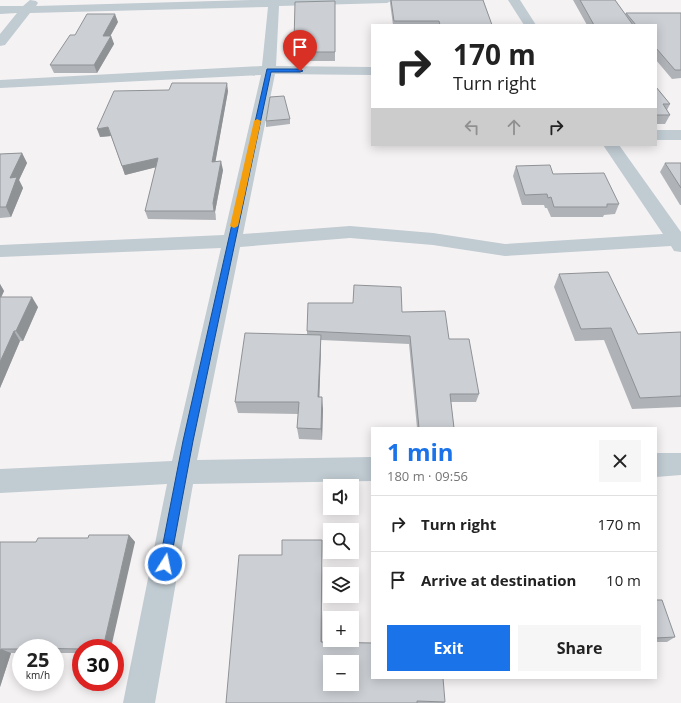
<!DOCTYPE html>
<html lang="en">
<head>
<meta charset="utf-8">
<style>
  body { margin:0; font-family:"Open Sans",sans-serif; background:#f6f6f6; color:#222; height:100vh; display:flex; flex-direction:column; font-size:15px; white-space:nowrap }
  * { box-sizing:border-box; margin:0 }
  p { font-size:13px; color:#767676 }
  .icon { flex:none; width:22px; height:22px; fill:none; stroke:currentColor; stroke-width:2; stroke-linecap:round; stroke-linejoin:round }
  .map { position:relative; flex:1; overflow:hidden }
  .side { position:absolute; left:371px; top:427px; width:286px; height:252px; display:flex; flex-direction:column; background:#fff; border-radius:0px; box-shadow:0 2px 10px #0003 }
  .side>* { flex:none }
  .banner { position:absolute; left:371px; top:24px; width:286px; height:122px; border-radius:0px; box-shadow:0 2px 10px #0003; background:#fff; color:#222; overflow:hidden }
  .tools { position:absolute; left:323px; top:479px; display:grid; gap:8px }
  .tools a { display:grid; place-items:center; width:36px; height:36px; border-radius:0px; background:#fff; box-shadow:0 2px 10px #0003; font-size:20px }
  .speed { position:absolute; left:12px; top:639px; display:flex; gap:8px; font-size:20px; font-weight:700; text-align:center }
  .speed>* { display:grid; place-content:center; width:52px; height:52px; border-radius:50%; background:#fff; box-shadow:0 2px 10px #0003; line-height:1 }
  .speed small { font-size:10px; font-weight:400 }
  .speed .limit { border:6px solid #d22; background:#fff; color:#111 }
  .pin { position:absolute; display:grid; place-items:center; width:34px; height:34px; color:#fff; margin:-41px -17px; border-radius:50% 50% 50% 0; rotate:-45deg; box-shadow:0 0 4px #0007 }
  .pin .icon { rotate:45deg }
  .me { position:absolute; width:44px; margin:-22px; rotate:10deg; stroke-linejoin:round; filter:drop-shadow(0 0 3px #0008) }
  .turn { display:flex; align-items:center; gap:14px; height:84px; padding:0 16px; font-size:18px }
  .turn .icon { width:52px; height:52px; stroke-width:2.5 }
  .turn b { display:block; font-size:28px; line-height:34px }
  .lanes { display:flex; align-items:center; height:38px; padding:0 16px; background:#0003; justify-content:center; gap:20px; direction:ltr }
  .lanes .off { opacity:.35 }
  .round { display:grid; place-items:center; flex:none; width:42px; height:42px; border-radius:0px; background:#f6f6f6 }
  .headline { display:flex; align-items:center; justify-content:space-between; height:68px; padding:0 16px }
  h1 { font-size:24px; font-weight:700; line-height:30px; color:#1a73e8 }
  .action { display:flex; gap:8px; margin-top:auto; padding:8px 16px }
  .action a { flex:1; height:46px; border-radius:0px; background:#1a73e8; color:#fff; font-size:16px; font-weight:700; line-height:46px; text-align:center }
  .action a+a { background:#f6f6f6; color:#222 }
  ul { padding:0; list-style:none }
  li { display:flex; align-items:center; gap:12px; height:56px; padding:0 16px; border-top:1px solid #e0e0e0 }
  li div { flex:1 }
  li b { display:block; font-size:15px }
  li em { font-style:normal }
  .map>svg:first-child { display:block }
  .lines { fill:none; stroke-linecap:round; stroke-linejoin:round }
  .minor { fill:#c0cbd2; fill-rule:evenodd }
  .wall { fill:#afb3b7 }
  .shaded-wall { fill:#8f9295 }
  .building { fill:#ccd0d5; stroke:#8f9295; fill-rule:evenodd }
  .route { fill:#1a73e8; stroke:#114b97 }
  .slow { fill:#f59e0b }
</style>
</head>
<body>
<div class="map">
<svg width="681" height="703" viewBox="0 0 681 703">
  <rect width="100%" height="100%" fill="#f5f2f3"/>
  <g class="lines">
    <!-- minor -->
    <g class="minor">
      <path d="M30,0L36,1L38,3L36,6L251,0H393L387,3L279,6L276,66L372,67V75L275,74L243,234L350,226L433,233L505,244L663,234L603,145H619L681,232V252L674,251L671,246L505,256L433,245L350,238L240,247L197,460L372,457V481L193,484L155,703H123L167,484L0,493V469L172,461L221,248L0,257V245L224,235L261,75L0,88V80L262,66L268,7L30,13L5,45L0,46V34L17,13L0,14V6H23Z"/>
      <path d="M508,0H520L536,25H524Z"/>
      <rect x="656" y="130" width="25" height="10"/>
      <path d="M656,453H681V475L656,477Z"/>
    </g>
  </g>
  <!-- wall -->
  <g class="wall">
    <path d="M390,0H483L492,25H393L390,3Z"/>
    <path d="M573,0H615L625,14L626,13H681V78L672,79L656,60V25H587Z"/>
    <path d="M335,1V61H306L305,52H295L294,43Z"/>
    <path d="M118,22L110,36H111L114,44L97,73H54L50,65L75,35Z"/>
    <path d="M656,87L670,104L667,110L670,115L665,124H656Z"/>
    <path d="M228,91L215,162L223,170L215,212L216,220L148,219L145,211L156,167L125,175L111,136L100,137Z"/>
    <path d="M290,119V124L266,127V121Z"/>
    <path d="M22,153L27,163L19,180L23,188L11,217L0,218V154Z"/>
    <path d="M665,163H681V205H680L660,172Z"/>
    <path d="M516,166L553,174L619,204L615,214L604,215L603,217H551L547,208H545L544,205H522L513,176Z"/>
    <path d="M559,274L638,334L681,332V407L632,409L604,340L575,341L554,287Z"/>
    <path d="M0,284L4,291L1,297L38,307L23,341H20L0,388Z"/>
    <path d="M402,312L449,339L479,394L476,402H451L454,428H417L409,344L321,340V347L319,397L323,409L322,440L299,439L297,428L298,414L238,413L235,402L307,334V331Z"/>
    <path d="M129,535L135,542L81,648V653H55V648H21V653H11L0,687V542H36Z"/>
    <path d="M322,540V642L445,702L444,703H226L282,555Z"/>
    <path d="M656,600L675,637L667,642H656Z"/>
  </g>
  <!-- shaded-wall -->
  <g class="shaded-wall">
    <path d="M115,14L118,22L106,44L103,36Z"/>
    <path d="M111,36L114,44L97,73L94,65Z"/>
    <path d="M227,83L228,91L214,170L212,162Z"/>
    <path d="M108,127L111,136L100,137L97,129Z"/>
    <path d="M22,153L27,163L19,180L23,188L11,217L6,207L10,178Z"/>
    <path d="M158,158L161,166L125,175L122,166Z"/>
    <path d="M221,161L223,170L215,212L216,220L213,203Z"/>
    <path d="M0,284L4,291L0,300Z"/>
    <path d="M32,297L38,307L23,341L16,331Z"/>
    <path d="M14,331L20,341L0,388V362Z"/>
    <path d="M321,335V347L319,409L318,397Z"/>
    <path d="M322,397L323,409L322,440L321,429Z"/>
    <path d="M129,535L135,542L111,648H103Z"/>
    <path d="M322,540V648L321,642Z"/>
    <path d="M1,649L11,653L0,687V651Z"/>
  </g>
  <!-- building -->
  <g class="building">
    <path d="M391,0H483L492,25H440L439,21H394Z"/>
    <path d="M580,0H615L633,25H594Z"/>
    <path d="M335,1V52H305L306,43H294L295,2Z"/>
    <path d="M626,13H681V70H675L656,48V25H636Z"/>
    <path d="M87,14H115L103,36H111L94,65H50L70,35H75Z"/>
    <path d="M172,83H227L212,162L221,161L213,203L214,211H145L158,158L122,166L108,127L97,129L114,91L169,90Z"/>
    <path d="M656,87L670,104H663L670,115H656Z"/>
    <path d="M284,96L290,119L266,121L270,97Z"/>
    <path d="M22,153L10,178L17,177L6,207H0V154Z"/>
    <path d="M665,163H681V188Z"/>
    <path d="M550,165L553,174L604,173L619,204H607V207H554L551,197L548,198L547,194L525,195L516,166Z"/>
    <path d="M608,272L638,334L681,332V396L640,398L611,328L581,329L559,274Z"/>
    <path d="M354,285L401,287L402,312L445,311L449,339H469L479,394H450L454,428H419L410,336L307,331L308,303H353Z"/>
    <path d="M0,297H32L16,331H14L0,362Z"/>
    <path d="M245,333L321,335L318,397H322L321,429L297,428L299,402H235Z"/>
    <path d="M89,535H129L103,648H81V649L21,648V649H1L0,651V542H36L38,538H88Z"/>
    <path d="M282,540H322L321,642L372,643V678H443L445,702L417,701V703H226L239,555H282ZM330,662H352V684H330Z"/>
    <path d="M656,600H662L675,637L656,638Z"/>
  </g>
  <!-- route -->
  <path class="route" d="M267,69H300L303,71L300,72H271L193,441L170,564L169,569L165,570L160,569L159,564L183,441Z"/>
  <!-- slow -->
  <path class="slow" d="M257,119L261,121L238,226L234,228L230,226L254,121Z"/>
</svg>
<div class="tools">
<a><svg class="icon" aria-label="sound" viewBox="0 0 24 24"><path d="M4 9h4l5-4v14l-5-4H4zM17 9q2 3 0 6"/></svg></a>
<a><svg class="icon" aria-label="search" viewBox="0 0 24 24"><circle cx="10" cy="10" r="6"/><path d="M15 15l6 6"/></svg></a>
<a><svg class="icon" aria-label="layers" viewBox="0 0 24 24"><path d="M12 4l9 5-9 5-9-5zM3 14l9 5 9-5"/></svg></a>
<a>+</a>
<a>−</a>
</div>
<div class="speed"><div>25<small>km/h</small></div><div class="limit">30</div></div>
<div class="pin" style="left:300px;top:71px;background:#d93025"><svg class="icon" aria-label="arrive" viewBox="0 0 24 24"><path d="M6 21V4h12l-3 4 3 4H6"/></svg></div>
<svg class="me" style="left:165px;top:564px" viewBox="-20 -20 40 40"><circle r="17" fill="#1a73e8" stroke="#fff" stroke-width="3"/><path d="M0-11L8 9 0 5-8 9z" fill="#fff"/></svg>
<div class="banner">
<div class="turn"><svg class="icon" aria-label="right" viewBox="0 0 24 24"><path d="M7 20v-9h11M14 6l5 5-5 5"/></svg><div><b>170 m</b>Turn right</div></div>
<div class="lanes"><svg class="icon off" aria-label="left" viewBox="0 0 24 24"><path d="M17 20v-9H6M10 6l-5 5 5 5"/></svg><svg class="icon off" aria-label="ahead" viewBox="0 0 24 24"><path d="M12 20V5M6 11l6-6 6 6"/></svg><svg class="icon" aria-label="right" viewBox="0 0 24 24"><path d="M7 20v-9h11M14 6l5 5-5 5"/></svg></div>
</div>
<section class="side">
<div class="headline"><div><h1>1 min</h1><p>180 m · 09:56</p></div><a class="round"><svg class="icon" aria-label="close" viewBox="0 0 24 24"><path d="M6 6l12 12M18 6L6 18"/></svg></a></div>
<ul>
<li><svg class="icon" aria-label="right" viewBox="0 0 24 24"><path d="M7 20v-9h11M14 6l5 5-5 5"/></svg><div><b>Turn right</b></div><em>170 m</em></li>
<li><svg class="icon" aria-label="arrive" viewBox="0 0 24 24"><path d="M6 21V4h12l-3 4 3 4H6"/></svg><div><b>Arrive at destination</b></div><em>10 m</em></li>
</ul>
<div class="action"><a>Exit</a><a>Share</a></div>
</section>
</div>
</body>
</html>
